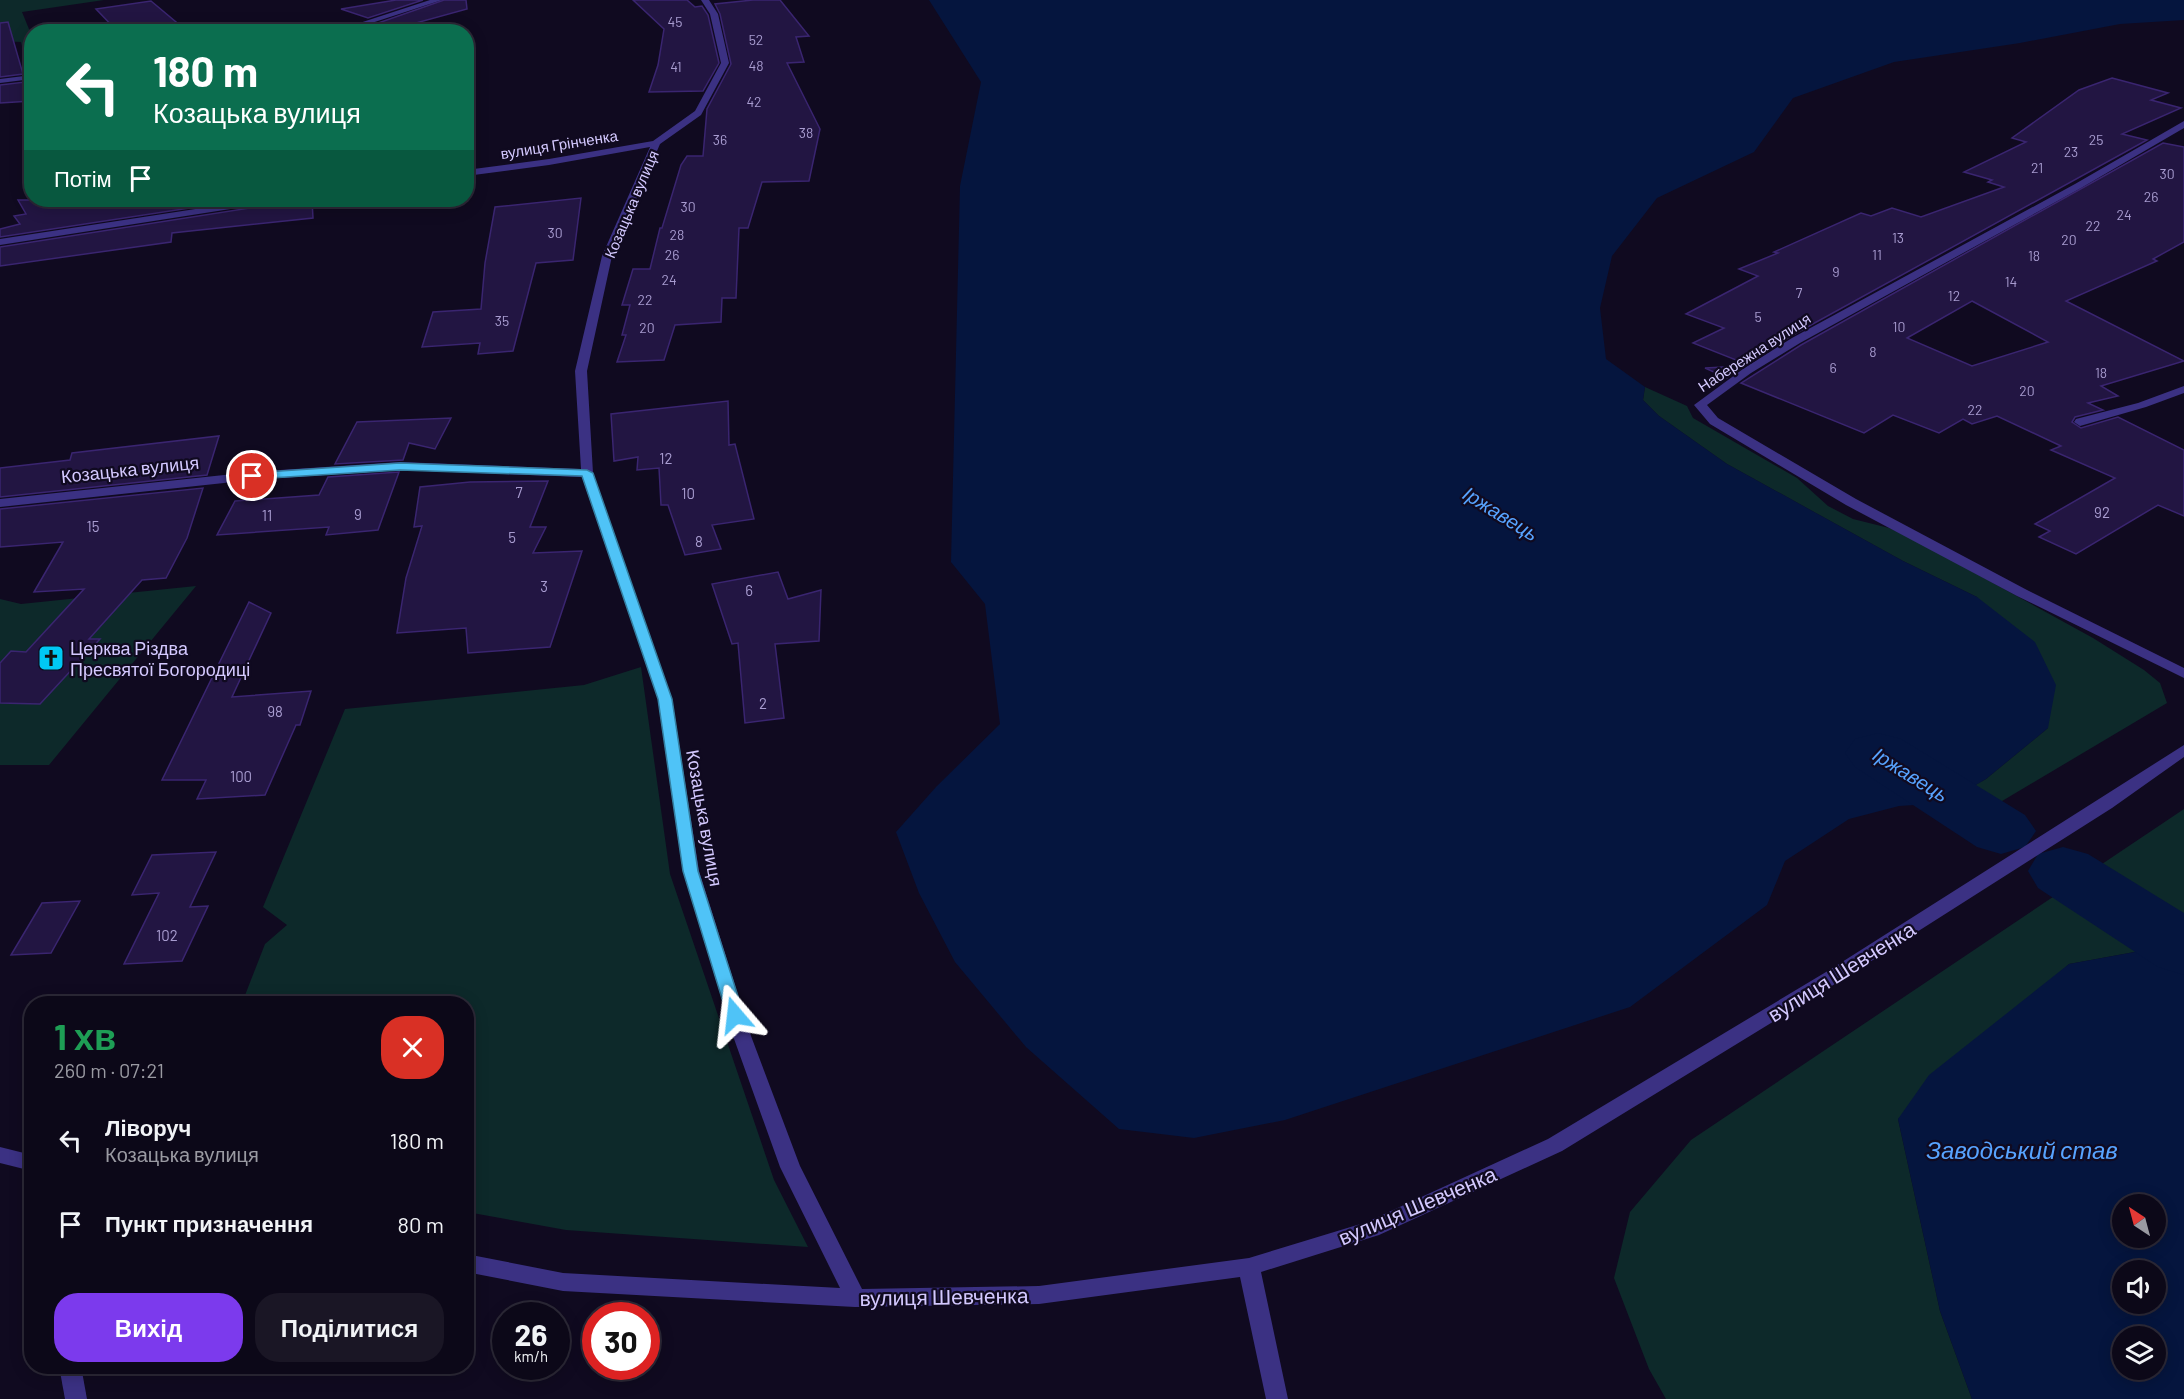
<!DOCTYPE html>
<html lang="uk">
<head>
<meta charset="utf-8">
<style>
  body { margin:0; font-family:Barlow,sans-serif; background:#1a1625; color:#f1f3f6; height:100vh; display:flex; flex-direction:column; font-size:22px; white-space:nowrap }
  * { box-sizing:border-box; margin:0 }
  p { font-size:20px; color:#9a9aa2 }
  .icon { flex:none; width:33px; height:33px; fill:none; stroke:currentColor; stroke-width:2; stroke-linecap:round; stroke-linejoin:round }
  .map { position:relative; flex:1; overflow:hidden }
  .drawer { position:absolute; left:24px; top:996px; width:450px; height:378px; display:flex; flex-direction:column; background:#0c0818; border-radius:24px; box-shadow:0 3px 15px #0003,0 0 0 2px #2c2937 }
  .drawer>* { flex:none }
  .top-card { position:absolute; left:24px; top:24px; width:450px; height:183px; border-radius:24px; box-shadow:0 3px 15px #0003,0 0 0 2px #2c2937; background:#0b6e4f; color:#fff; overflow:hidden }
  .needle { width:39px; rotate:324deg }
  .fabs { position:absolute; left:2112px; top:1194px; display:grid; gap:12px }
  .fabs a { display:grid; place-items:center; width:54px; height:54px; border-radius:50%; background:#0c0818; box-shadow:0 3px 15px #0003,0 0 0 2px #2c2937; font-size:30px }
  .speed { position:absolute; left:492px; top:1302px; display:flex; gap:12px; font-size:30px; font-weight:700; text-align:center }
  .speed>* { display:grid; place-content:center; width:78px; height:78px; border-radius:50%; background:#0c0818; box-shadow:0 3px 15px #0003,0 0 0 2px #2c2937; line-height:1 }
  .speed small { font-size:15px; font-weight:400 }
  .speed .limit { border:9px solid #d22; background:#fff; color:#111 }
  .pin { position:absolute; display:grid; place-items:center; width:51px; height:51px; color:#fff; margin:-26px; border:3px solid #fff; border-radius:50%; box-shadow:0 2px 6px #0007 }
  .me { position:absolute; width:66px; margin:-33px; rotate:343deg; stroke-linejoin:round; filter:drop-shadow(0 0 4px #0008) }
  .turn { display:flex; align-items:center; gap:21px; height:126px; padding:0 30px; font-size:27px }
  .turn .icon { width:78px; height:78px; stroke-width:2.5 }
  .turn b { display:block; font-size:42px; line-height:51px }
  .then { display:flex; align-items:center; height:57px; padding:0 30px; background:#0003; gap:12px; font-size:22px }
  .round { display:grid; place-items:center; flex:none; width:63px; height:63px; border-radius:24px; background:#1a1625 }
  .headline { display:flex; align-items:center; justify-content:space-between; height:102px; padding:0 30px }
  h1 { font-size:36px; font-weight:700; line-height:45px; color:#1e9e55 }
  .cta { display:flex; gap:12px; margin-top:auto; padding:12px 30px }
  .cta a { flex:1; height:69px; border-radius:24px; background:#7c3aed; color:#fff; font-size:24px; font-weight:700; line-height:69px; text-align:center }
  .cta a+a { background:#1a1625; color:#f1f3f6 }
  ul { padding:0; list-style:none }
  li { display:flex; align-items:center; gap:18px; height:84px; padding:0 30px }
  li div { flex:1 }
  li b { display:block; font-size:22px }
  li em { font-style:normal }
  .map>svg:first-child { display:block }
  .green { fill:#0d292a }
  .water { fill:#05153e; fill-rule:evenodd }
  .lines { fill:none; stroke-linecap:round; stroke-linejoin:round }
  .river { fill:#05153e; fill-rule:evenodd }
  .building { fill:#221542; stroke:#3a2570; stroke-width:1.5; fill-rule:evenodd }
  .minor { fill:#3b3183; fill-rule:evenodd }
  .route { fill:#4fc3f7; stroke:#337fa1; stroke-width:1.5 }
  .labels { text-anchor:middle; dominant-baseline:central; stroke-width:4.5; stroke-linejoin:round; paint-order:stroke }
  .far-number-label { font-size:14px; fill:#a89cd0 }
  .far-street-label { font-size:15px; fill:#d4c9ff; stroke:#100a20 }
  .number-label { font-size:15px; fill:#a89cd0 }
  .street-label { font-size:18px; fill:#d4c9ff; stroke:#100a20 }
  .poi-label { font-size:18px; fill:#d4c9ff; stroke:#100a20; text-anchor:start }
  .water-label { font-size:20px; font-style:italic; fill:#57a3ff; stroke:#100a20 }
  .near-street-label { font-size:21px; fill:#d4c9ff; stroke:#100a20 }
  .near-water-label { font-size:24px; font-style:italic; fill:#57a3ff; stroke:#100a20 }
</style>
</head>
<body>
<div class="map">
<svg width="2184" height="1399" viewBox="0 0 2184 1399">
  <rect width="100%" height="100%" fill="#100a20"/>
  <!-- green -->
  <g class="green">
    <path d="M0,0H104L22,12L31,34V81H25L28,71L21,42L0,41Z"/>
    <path d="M1645,387L1687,406L1693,418L1797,478L1828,506L1853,519L1889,528L1920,543L2093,638L2144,670L2160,683L2167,703L1987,810L1972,805L1961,793L1986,779L2048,728L1977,597L1903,561L1727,464L1659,416L1643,400Z"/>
    <path d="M196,586L49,765H0V599L21,604Z"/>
    <path d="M641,667L670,874L774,1180L808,1247L566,1230L467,1212L466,1004L242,1003L265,944L287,925L263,907L345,709L584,685Z"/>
    <path d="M2184,809V943L2069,964L1898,1119L1940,1311L1972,1399H1666L1649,1369L1614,1278L1630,1212L1691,1140Z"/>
  </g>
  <!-- water -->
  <g class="water">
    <path d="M929,0H2184V20L2120,24L2020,43L1894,62L1793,98L1754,152L1657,198L1612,256L1600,308L1606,359L1645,387L1643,400L1659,416L1727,464L1903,561L1977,597L2035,642L2056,685L2048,728L1986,779L1945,803L1899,806L1849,819L1785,861L1767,905L1630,1007L1285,1120L1194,1138L1119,1129L1026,1047L955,962L919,893L896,832L936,787L1000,724L985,604L951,562L960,186L981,82Z"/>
    <path d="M2184,943V1399H1972L1940,1311L1898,1119L1929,1075L2069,964ZM2122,1204H2156V1238H2122ZM2122,1270H2156V1304H2122ZM2122,1336H2156V1370H2122Z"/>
  </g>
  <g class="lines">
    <!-- river -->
    <g class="river">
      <path d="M1878,733L1901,739L2025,815L2036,831L2025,847L2001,854L1977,847L1855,767L1845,753L1855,739Z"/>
      <path d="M2063,847L2088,854L2184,913V975L2158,967L2038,888L2028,871L2038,854Z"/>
    </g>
  </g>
  <!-- building -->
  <g class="building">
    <path d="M396,0H423L368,18L341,9Z"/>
    <path d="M444,0H466L467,9L398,28L381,22Z"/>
    <path d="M633,0H687L695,7L702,6L708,15L719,63L703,91L649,92L658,65L664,29Z"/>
    <path d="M753,0H780L809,36L796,37L804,62L787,63L820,129L809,181L762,182L748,228H739L736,298H722L721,322L675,325L664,360L617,362L626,335H622L630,305H622L633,269H650L660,228H662L681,165L687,156H703L707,109L731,64L720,14L715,4Z"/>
    <path d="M151,1L188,32H118L96,9Z"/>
    <path d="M8,22L23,74L0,77V23Z"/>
    <path d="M2112,78L2168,93L2151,100L2181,108L2122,134L2147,140L1791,336L1746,364L1693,343L1724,328L1686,314L1758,276L1739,269L1778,253L1774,252L1861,213L1871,216L1892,208L1921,217L2004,187L1988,182L1992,180L1964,172L2026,142L2012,138L2079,90Z"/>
    <path d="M25,82L31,101L0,103V85Z"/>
    <path d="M2163,143L2184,147V242L2153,259L2157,261L2066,301L2184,361L2101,386L2118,396L2088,403L2103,410L2075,417L2072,422L2081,428L2118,417L2184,450V516L2158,505L2076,554L2039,537L2050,531L2035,524L2115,478L2051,450L2061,446L1997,416L1972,424L1963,419L1939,433L1893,415L1864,433L1741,383L1801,345ZM1972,301L2048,342L1972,366L1907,338Z"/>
    <path d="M581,198L573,260L536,263L513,351L478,354L480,343L422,347L433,312L481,309L485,263L495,207Z"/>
    <path d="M18,200H242L0,237V229L20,224L14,216L26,214Z"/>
    <path d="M276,200H312L313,218L172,233L171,242L0,266V247L269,205Z"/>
    <path d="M1744,366L1727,378L1705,368Z"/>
    <path d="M728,401L729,445L735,444L754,519L712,525L721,549L685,555L668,505H661L659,468L637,470L638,457L614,461L611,414Z"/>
    <path d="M451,418L435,449L409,443L403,460L335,464L357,422Z"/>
    <path d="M219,436L207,475L0,497V468L70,460L72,453Z"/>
    <path d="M399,472L378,530L326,535L329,527L217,535L235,501L319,495L328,477Z"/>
    <path d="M548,481L530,527H546L533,553L582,551L550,647L468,653L466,628L397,633L406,578L422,526L414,527L420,487L470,482Z"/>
    <path d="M203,488L187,538L166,578L142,580L89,639H100L40,704L0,703V663L11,651L26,652L84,589L34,592L63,542L0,547V509Z"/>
    <path d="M778,572L788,599L821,590L819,641L775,644L784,718L745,723L738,643L732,644L712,584Z"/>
    <path d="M249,602L271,613L232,697L311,691L300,725H296L265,795L197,799L206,780H162Z"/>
    <path d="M216,852L190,907L208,906L182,961L124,964L159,893L132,895L152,855Z"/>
    <path d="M80,901L51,953L11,955L42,903Z"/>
  </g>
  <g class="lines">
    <!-- minor -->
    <g class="minor">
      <path d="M430,0H442L344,32H332Z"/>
      <path d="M701,0H709L718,14L729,63L701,115L660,144L612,256L587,371L593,473L672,699L699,871L751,1036L800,1166L862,1289L1039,1286L1249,1258L1367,1222L1548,1139L1831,969L2184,745V757L2112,808L1843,979L1562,1151L1379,1235L1261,1272L1288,1399H1266L1240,1277L1039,1304L855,1307L563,1291L466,1272V1254L563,1273L840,1288L780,1167L733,1036L683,871L658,699L582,477L400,470L252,480L0,507V499L252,472L400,462L581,469L575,371L602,256L650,147L549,165L466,176V170L549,159L653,141L695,111L721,63L710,14Z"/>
      <path d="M32,75V79L0,83V79Z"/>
      <path d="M2184,121V128L2081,188L1800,343L1751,373L1707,405L1718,418L1856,499L2027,590L2184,668V678L2017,596L1846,505L1710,424L1694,405L1743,369L1792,338L2075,184Z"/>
      <path d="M254,200H274L269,203L0,245V239Z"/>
      <path d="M2184,386V393L2146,407L2080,426L2074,422L2076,419L2138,403Z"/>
      <path d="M0,1147L32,1155V1171L0,1163Z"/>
      <path d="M59,1366H81L87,1399H65Z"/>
    </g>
  </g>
  <!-- route -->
  <path class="route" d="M400,463L587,470L593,473L672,699L698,871L744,1015L741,1019L735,1021L729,1019L727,1015L683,871L658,699L582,476L400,470L252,479L246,476L252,473Z"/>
  <!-- icons -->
  <defs>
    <g id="church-square" transform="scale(1.35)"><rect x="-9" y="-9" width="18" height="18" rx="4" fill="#00c8f4" stroke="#100a20"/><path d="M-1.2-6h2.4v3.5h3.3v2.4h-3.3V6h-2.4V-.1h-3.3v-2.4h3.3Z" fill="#111"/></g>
  </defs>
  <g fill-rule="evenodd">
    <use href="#church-square" x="51" y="658"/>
  </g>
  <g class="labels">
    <!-- far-number labels -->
    <g class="far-number-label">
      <text x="675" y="21">45</text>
      <text x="756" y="39">52</text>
      <text x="756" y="65">48</text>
      <text x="676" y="66">41</text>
      <text x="754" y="101">42</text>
      <text x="806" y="132">38</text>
      <text x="720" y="139">36</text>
      <text x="2096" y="139">25</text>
      <text x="2071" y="151">23</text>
      <text x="2037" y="167">21</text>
      <text x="2167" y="173">30</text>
      <text x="2151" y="196">26</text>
      <text x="688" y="206">30</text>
      <text x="2124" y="214">24</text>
      <text x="2093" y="225">22</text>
      <text x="555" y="232">30</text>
      <text x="677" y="234">28</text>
      <text x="1898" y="237">13</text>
      <text x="2069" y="239">20</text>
      <text x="672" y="254">26</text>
      <text x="1877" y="254">11</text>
      <text x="2034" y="255">18</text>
      <text x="1836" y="271">9</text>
      <text x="669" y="279">24</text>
      <text x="2011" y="281">14</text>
      <text x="1799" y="292">7</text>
      <text x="1954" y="295">12</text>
      <text x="645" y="299">22</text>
      <text x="1758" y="316">5</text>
      <text x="502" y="320">35</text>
      <text x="1899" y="326">10</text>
      <text x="647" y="327">20</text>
      <text x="1873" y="351">8</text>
      <text x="1833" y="367">6</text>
      <text x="2101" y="372">18</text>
      <text x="2027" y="390">20</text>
      <text x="1975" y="409">22</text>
    </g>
    <!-- far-street labels -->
    <g class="far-street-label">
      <text transform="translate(559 144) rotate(-9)">вулиця Грінченка</text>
      <text transform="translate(631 204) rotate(-67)">Козацька вулиця</text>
      <text transform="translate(1754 352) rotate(-33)">Набережна вулиця</text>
    </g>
    <!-- number labels -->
    <g class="number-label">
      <text x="666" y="458">12</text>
      <text x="519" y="492">7</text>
      <text x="688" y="493">10</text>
      <text x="2102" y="512">92</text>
      <text x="358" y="514">9</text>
      <text x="267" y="515">11</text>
      <text x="93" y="526">15</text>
      <text x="512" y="537">5</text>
      <text x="699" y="541">8</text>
      <text x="544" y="586">3</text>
      <text x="749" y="590">6</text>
      <text x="763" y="703">2</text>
      <text x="275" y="711">98</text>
      <text x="241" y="776">100</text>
      <text x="167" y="935">102</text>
    </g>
    <!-- street labels -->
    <g class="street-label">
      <text transform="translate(130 469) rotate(-6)">Козацька вулиця</text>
      <text transform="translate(705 818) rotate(80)">Козацька вулиця</text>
    </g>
    <!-- poi labels -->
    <g class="poi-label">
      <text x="70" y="648">Церква Різдва<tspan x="70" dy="21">Пресвятої Богородиці</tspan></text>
    </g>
    <!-- water labels -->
    <g class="water-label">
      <text transform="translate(1501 513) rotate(32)">Іржавець</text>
      <text transform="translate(1911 774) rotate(32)">Іржавець</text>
    </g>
    <!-- near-street labels -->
    <g class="near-street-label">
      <text transform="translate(1841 971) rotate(-32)">вулиця Шевченка</text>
      <text transform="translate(1417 1205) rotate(-23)">вулиця Шевченка</text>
      <text transform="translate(944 1296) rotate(-1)">вулиця Шевченка</text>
    </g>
    <!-- near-water labels -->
    <g class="near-water-label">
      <text x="2022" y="1149">Заводський став</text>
    </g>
  </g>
</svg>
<div class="fabs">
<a><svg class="needle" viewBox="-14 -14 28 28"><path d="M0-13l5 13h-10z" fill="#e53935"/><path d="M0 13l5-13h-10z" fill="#9a9aa2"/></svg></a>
<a><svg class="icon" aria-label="sound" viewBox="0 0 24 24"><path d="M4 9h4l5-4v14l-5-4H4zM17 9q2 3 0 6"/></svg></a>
<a><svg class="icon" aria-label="layers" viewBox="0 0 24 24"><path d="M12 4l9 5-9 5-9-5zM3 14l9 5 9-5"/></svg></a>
</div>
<div class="speed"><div>26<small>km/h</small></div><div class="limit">30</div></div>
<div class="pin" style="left:252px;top:476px;background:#d93025"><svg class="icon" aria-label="arrive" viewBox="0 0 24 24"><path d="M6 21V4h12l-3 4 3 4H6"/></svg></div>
<svg class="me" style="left:735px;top:1015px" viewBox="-20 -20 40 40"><path d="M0-17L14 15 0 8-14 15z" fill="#4fc3f7" stroke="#fff" stroke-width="4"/></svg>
<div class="top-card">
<div class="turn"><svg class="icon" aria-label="left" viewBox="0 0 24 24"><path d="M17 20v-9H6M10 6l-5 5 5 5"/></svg><div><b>180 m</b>Козацька вулиця</div></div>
<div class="then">Потім<svg class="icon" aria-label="arrive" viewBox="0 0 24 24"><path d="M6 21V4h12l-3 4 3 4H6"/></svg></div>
</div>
<section class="drawer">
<div class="headline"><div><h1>1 хв</h1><p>260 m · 07:21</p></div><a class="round" style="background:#d93025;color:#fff"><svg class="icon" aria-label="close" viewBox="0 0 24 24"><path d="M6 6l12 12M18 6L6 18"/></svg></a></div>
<ul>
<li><svg class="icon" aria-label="left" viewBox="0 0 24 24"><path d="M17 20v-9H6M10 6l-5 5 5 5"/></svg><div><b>Ліворуч</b><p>Козацька вулиця</p></div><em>180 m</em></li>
<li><svg class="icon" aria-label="arrive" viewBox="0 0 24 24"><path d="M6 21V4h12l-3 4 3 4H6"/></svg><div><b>Пункт призначення</b></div><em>80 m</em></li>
</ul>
<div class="cta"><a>Вихід</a><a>Поділитися</a></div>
</section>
</div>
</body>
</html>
